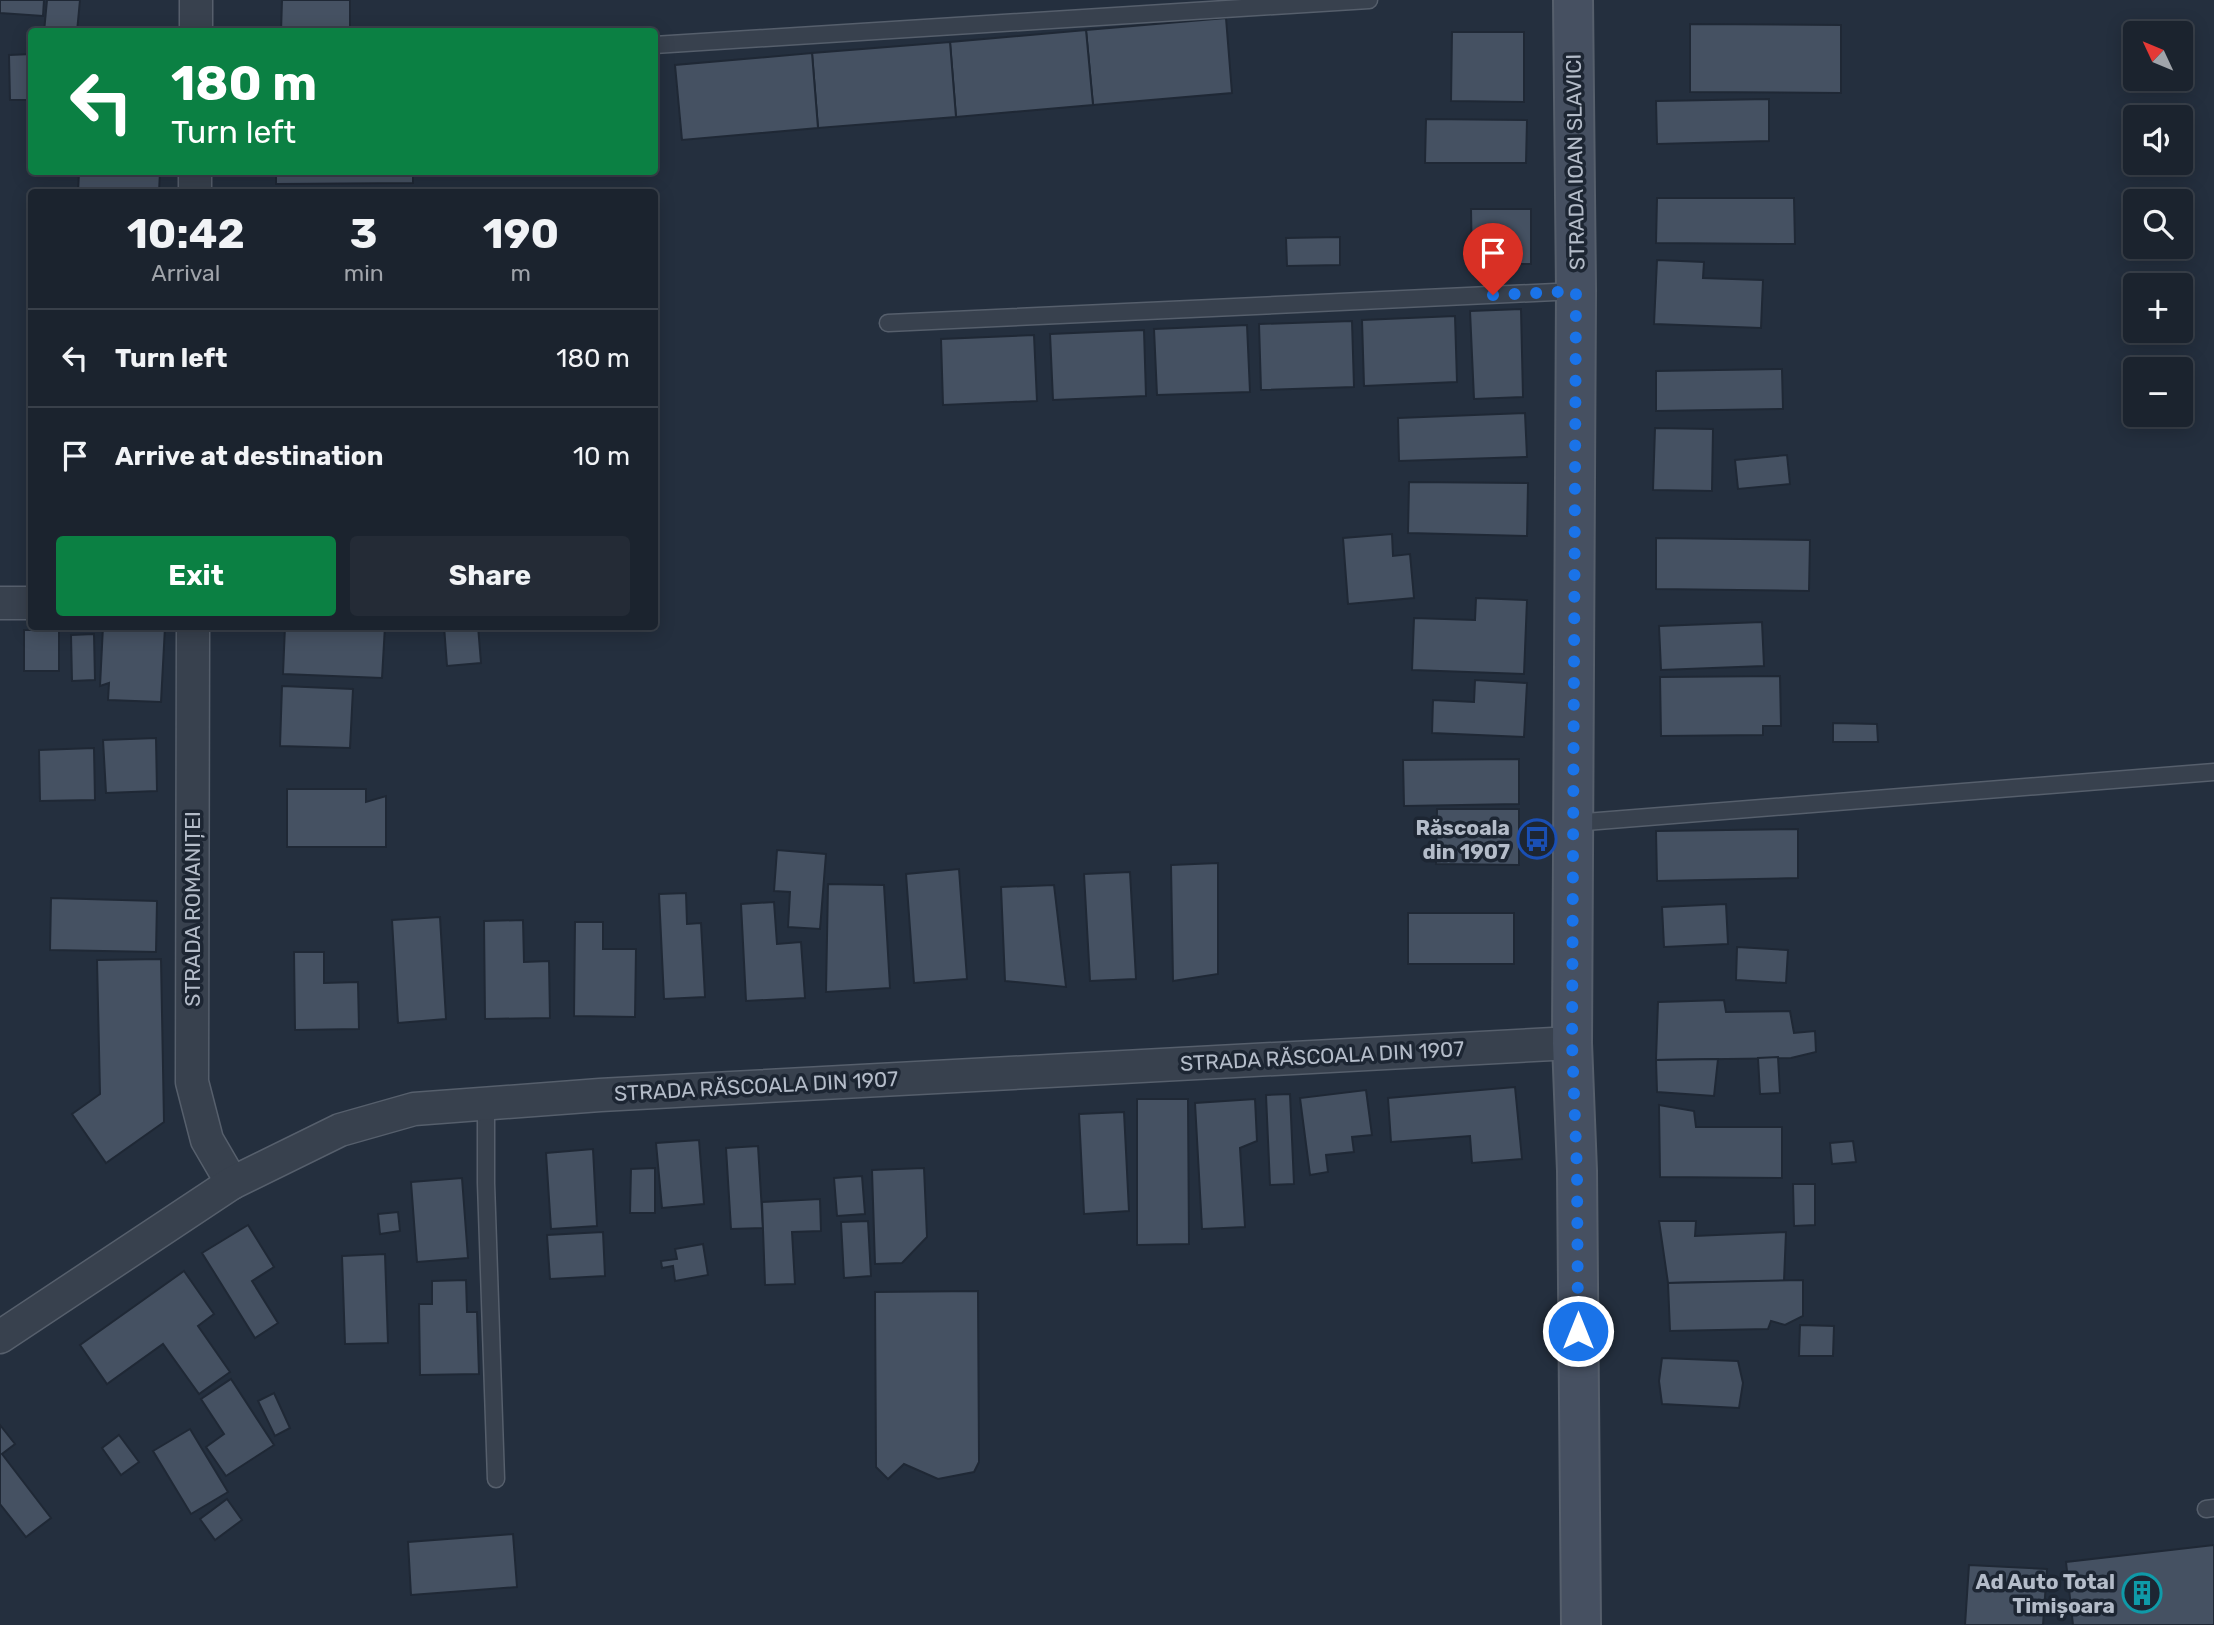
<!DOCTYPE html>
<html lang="en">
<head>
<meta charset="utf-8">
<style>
  body { margin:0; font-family:Rubik,sans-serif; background:#242b36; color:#f1f3f6; height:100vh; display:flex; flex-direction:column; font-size:26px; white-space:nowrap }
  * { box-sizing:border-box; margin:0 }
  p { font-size:23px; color:#a0a4aa }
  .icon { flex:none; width:38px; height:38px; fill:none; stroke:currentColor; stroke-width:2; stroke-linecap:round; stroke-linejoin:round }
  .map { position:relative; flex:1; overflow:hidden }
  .side { position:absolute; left:28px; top:189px; width:630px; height:441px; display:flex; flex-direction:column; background:#1b232e; border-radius:7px; box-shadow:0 4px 18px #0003,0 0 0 2px #39404a }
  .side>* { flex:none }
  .hud { position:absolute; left:28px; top:28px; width:630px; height:147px; border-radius:7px; box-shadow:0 4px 18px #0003,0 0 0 2px #39404a; background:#0b8043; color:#fff; overflow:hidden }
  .needle { width:46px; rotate:314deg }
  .tools { position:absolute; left:2123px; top:21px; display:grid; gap:14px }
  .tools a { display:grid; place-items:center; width:70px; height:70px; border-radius:7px; background:#1b232e; box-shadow:0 4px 18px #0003,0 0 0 2px #39404a; font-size:35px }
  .pin { position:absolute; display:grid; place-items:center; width:60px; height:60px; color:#fff; margin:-72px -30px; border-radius:50% 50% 50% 0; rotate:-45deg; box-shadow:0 0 7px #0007 }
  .pin .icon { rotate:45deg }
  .me { position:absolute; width:77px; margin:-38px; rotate:0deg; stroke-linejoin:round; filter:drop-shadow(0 0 5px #0008) }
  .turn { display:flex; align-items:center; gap:24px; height:147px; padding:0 28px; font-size:32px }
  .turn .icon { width:91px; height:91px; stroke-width:2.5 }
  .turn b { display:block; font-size:49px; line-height:60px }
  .eta { display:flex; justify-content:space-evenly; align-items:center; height:119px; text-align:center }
  .eta b { font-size:42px; font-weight:700; line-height:49px }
  .cta { display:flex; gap:14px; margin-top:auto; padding:14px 28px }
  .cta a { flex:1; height:80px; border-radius:7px; background:#0b8043; color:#fff; font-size:28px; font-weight:700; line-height:80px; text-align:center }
  .cta a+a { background:#242b36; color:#f1f3f6 }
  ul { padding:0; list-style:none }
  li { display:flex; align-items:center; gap:21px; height:98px; padding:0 28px; border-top:2px solid #39404a }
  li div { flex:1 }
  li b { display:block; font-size:26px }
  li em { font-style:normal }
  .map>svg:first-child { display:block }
  .building { fill:#455162; stroke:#1f2835; stroke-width:2 }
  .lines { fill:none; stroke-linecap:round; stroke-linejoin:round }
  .service-casing { stroke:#565f6c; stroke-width:19 }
  .minor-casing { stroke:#565f6c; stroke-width:35 }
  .secondary-casing { stroke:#565f6c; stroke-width:42 }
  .service { stroke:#38414e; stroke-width:16 }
  .minor { stroke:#38414e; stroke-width:32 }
  .secondary { stroke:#465061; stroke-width:38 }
  .route { stroke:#1a73e8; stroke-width:12; stroke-dasharray:0 21.6 }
  .labels { text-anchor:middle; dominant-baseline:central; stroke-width:7; stroke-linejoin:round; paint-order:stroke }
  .street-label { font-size:21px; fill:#b4bcc9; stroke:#1d2633 }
  .poi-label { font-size:21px; font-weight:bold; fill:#b4bcc9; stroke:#1d2633; text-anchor:end }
</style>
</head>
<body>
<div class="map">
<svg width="2214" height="1625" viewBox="0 0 2214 1625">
  <rect width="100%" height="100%" fill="#242f3e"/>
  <!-- building -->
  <g class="building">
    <path d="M0,0H44L43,16L0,13Z"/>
    <path d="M47,0H80L77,32H44Z"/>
    <path d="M282,0H350V32H281Z"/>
    <path d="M1226,18L1232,93L1093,105L1086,30Z"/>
    <path d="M1690,24L1841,25V93L1690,92Z"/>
    <path d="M1086,30L1093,105L956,117L950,42Z"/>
    <path d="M1452,32H1524V102L1451,101Z"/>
    <path d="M950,42L956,117L818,128L812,53Z"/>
    <path d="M812,53L818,128L682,140L675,65Z"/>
    <path d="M32,54V100H10L9,55Z"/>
    <path d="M1769,99V141L1657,144L1656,101Z"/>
    <path d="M1426,119L1527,120L1526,163H1425Z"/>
    <path d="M79,172H160L159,192H78Z"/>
    <path d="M276,172H413V183L276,184Z"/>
    <path d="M1657,198H1794L1795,244L1656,243Z"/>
    <path d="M1471,209H1531V264H1472Z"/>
    <path d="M1340,237V265L1287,266L1286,238Z"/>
    <path d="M1657,260L1704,262L1703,278L1763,280L1761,328L1654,324Z"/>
    <path d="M1521,309L1523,397L1474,399L1470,311Z"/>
    <path d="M1455,316L1457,382L1364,386L1362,320Z"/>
    <path d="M1352,321L1354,387L1261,390L1259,324Z"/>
    <path d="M1247,325L1250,392L1157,395L1154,329Z"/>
    <path d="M1144,330L1146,396L1053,400L1050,334Z"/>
    <path d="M1034,335L1037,401L943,405L941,339Z"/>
    <path d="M1782,369L1783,409L1656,411V371Z"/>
    <path d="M1525,413L1527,457L1399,461L1398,418Z"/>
    <path d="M1655,428L1713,429L1712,491L1653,490Z"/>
    <path d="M1787,455L1790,484L1738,489L1735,460Z"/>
    <path d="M1409,482L1528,483L1527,536L1408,533Z"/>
    <path d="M1392,534L1393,556L1410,554L1414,598L1348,604L1343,538Z"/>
    <path d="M1656,538L1810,540L1809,591L1656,589Z"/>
    <path d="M1476,598L1527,600L1524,674L1412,670L1414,618L1475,620Z"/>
    <path d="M1762,622L1764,666L1661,670L1659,626Z"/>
    <path d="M103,626L165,627L161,702L108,700L109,683L100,686Z"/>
    <path d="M285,626H385L382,678L283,674Z"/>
    <path d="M444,626H478L481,663L447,666Z"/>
    <rect x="24" y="630" width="35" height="41"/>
    <path d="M94,634L95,680L72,681L71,635Z"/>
    <path d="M1780,676L1781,726H1763V735L1661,736L1660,677Z"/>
    <path d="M1475,680L1527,683L1524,737L1432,733L1433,700L1474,702Z"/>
    <path d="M282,686L353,689L350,748L280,746Z"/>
    <path d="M1833,723L1877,724L1878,742H1833Z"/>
    <path d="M156,738L157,791L106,793L103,740Z"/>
    <path d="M94,748L95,800L40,801L39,750Z"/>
    <path d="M1519,759V804L1404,806L1403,760Z"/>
    <path d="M287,789H366V802L386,796V847H287Z"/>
    <path d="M1437,809H1519V865L1436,864Z"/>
    <path d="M1798,829V878L1657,881L1656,831Z"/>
    <path d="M777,850L826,854L820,929L788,927L790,892L774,891Z"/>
    <path d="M1218,863V974L1173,981L1171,865Z"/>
    <path d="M959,869L967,979L914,983L906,874Z"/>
    <path d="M1130,872L1136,979L1090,981L1084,874Z"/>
    <path d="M828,884L884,885L890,988L826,992Z"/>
    <path d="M1054,885L1066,987L1005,981L1001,887Z"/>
    <path d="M686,893L687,924L701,923L705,997L664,999L659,894Z"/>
    <path d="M51,898L157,901L156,952L50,950Z"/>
    <path d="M774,902L777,944L801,942L805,998L746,1001L741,904Z"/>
    <path d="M1726,904L1728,944L1664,947L1662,907Z"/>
    <rect x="1408" y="913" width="106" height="51"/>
    <path d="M440,917L446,1019L398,1023L392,920Z"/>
    <path d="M523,920L524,962L549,961L550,1018L485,1019L484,921Z"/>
    <path d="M575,922H603V949H636L635,1017L574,1016Z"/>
    <path d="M1737,947L1788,950L1786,983L1736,980Z"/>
    <path d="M294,952H324V983L358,982L359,1029L295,1030Z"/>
    <path d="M161,959L164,1122L106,1163L72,1114L100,1094L97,960Z"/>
    <path d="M1724,1000L1726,1012L1790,1011L1794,1033L1815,1031L1816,1052L1791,1058L1656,1060L1658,1002Z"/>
    <path d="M1778,1057L1780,1093L1760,1094L1758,1058Z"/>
    <path d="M1718,1059L1714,1096L1657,1092L1656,1060Z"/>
    <path d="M1515,1087L1522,1159L1472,1163L1470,1136L1391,1142L1388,1098Z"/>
    <path d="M1366,1090L1372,1135L1352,1137L1354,1152L1326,1155L1328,1172L1310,1175L1300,1098Z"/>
    <path d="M1290,1094L1294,1184L1270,1185L1266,1095Z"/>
    <path d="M1137,1099H1188L1189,1244L1137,1245Z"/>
    <path d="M1255,1099L1257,1141L1240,1148L1245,1227L1202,1229L1195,1103Z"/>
    <path d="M1659,1105L1694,1111L1696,1127H1782V1178L1660,1177Z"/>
    <path d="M1124,1112L1129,1211L1084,1214L1079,1114Z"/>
    <path d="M699,1140L704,1204L662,1208L656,1143Z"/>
    <path d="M1853,1141L1856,1162L1832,1164L1830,1143Z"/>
    <path d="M758,1146L763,1228L731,1229L726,1148Z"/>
    <path d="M593,1149L597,1226L551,1229L546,1153Z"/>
    <path d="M655,1168V1213H630L631,1169Z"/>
    <path d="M924,1168L927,1237L902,1263L875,1264L872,1170Z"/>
    <path d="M862,1176L865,1214L837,1216L834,1178Z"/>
    <path d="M462,1178L468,1258L417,1262L411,1182Z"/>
    <path d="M1793,1184H1815V1225L1794,1226Z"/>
    <path d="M820,1199L821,1231L792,1232L795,1284L765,1285L762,1202Z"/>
    <path d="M398,1212L400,1231L380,1234L378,1214Z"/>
    <path d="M868,1221L871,1276L844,1278L841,1222Z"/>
    <path d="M1659,1221H1696L1695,1236L1786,1232L1784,1281L1668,1283Z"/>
    <path d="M248,1225L274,1267L252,1281L278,1323L255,1338L202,1253Z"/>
    <path d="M603,1232L605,1276L550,1279L547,1235Z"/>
    <path d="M703,1244L708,1275L675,1281L673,1266L662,1268L661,1261L677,1259L675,1249Z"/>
    <path d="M385,1254L388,1343L345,1344L342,1256Z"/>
    <path d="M184,1271L214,1314L198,1326L230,1372L199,1394L163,1344L107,1384L80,1345Z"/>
    <path d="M466,1280L467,1312H477L479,1374L420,1375L419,1304H432V1281Z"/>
    <path d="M1803,1280V1316L1785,1325L1771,1321L1768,1329L1670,1331L1668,1283Z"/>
    <path d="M978,1291L979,1462L974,1472L938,1479L904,1464L888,1479L876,1467L875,1292Z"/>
    <path d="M1800,1325L1834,1326L1833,1356H1799Z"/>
    <path d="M1662,1358L1738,1361L1743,1383L1739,1408L1662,1404L1659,1381Z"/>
    <path d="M231,1379L274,1445L226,1476L206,1447L224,1434L201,1399Z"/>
    <path d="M274,1393L290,1428L275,1436L258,1401Z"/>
    <path d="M0,1425L15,1444L2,1454L51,1518L26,1537L0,1504Z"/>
    <path d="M190,1429L228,1492L191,1514L153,1451Z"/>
    <path d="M119,1435L139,1462L121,1475L102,1448Z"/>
    <path d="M227,1499L242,1520L215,1540L200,1519Z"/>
    <path d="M513,1534L517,1587L411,1595L408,1542Z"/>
    <path d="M2214,1545V1625H2073L2066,1562Z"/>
    <path d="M1969,1565L2047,1569L2043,1625H1965Z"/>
  </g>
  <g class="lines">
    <!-- service casing -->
    <g class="service-casing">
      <g id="service">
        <path d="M654,45L1369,0"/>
        <path d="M888,323L1576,291"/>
        <path d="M1573,823L2214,772"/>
        <path d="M486,1104V1183L496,1479"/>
        <path d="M2206,1509L2214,1508"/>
      </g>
    </g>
    <!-- minor casing -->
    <g class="minor-casing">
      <g id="minor">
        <path d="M196,32V0"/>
        <path d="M195,192V172"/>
        <path d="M0,603H32"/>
        <path d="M193,626L192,1082L207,1140L232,1183"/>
        <path d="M0,1337L232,1183L340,1130L414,1109L600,1095L1572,1043"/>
      </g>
    </g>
    <!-- secondary casing -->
    <g class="secondary-casing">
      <path id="secondary" d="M1573,0L1576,291L1572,1043L1577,1171L1581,1625"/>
    </g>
    <!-- service -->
    <use href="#service" class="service"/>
    <!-- minor -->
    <use href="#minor" class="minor"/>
    <!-- secondary -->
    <use href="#secondary" class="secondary"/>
  </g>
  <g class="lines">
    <!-- route -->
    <path class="route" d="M1493,295L1576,291L1572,1043L1577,1171L1578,1331"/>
  </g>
  <!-- icons -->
  <defs>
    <g id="bus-ring" transform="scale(2.0125)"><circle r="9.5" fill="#1d2633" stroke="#1a4fb4" stroke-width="1.5"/><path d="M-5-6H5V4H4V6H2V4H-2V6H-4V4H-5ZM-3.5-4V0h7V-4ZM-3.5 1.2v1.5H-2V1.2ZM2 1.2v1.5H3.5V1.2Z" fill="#1a4fb4"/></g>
    <g id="building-ring" transform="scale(2.0125)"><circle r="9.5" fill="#1d2633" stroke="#0f9aa8" stroke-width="1.5"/><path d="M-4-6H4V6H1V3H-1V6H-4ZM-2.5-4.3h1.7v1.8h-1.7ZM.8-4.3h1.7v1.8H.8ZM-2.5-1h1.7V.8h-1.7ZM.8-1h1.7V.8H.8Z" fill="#0f9aa8"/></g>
  </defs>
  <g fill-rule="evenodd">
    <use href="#bus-ring" x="1537" y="839"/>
    <use href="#building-ring" x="2142" y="1593"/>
  </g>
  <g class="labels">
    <!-- street labels -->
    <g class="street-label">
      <text transform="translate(1575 162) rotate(-91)">STRADA IOAN SLAVICI</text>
      <text transform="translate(192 909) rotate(-90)">STRADA ROMANIȚEI</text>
      <text transform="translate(1322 1056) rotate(-3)">STRADA RĂSCOALA DIN 1907</text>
      <text transform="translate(756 1086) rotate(-3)">STRADA RĂSCOALA DIN 1907</text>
    </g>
    <!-- poi labels -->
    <g class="poi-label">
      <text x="1510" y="827">Răscoala<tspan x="1510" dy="24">din 1907</tspan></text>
      <text x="2115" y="1581">Ad Auto Total<tspan x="2115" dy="24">Timișoara</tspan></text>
    </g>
  </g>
</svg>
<div class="tools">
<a><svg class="needle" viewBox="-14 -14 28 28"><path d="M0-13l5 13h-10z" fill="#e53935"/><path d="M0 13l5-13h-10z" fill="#a0a4aa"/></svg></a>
<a><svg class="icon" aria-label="sound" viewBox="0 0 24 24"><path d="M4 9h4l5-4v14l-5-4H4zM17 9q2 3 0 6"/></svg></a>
<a><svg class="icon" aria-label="search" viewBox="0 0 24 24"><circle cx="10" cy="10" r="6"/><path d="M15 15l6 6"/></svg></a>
<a>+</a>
<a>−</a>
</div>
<div class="pin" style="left:1493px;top:295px;background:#d93025"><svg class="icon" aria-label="arrive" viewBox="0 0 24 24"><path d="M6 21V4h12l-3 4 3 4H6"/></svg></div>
<svg class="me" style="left:1578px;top:1331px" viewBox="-20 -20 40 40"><circle r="17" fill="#1a73e8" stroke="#fff" stroke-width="3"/><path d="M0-11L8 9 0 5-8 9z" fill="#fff"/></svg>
<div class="hud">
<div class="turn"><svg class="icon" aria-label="left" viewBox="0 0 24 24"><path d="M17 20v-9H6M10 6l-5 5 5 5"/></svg><div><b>180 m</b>Turn left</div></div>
</div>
<section class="side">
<div class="eta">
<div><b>10:42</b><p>Arrival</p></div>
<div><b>3</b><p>min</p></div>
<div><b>190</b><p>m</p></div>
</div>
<ul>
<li><svg class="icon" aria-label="left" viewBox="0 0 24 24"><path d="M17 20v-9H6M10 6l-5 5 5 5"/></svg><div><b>Turn left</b></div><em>180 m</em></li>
<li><svg class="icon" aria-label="arrive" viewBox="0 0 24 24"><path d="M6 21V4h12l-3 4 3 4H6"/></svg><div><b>Arrive at destination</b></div><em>10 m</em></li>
</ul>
<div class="cta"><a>Exit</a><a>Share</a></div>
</section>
</div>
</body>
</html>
